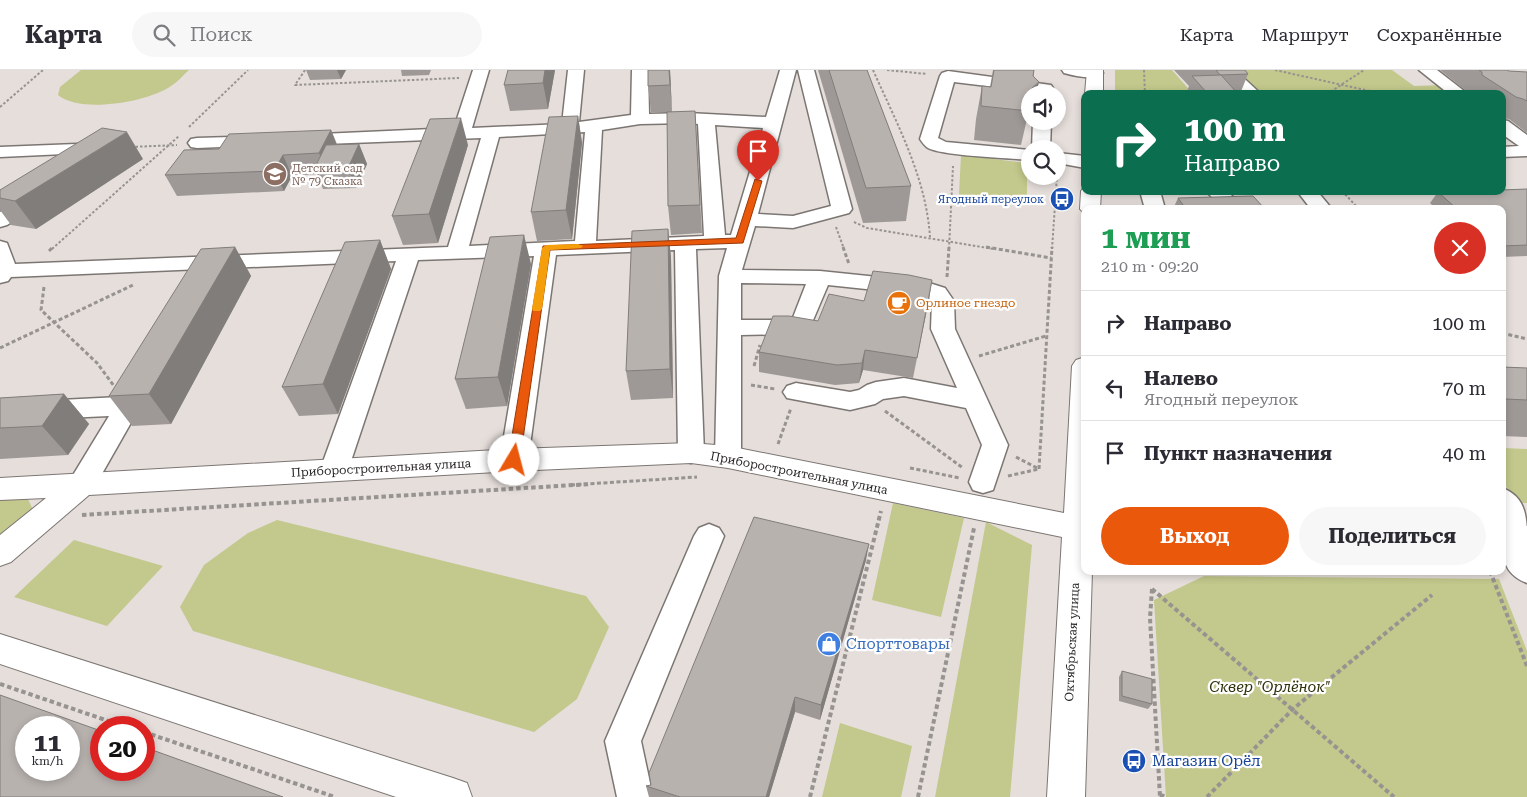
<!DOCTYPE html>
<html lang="ru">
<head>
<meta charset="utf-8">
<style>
  body { margin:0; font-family:"Roboto Serif",serif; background:#f7f7f7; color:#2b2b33; height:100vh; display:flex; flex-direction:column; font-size:19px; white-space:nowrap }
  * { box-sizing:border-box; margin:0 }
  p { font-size:16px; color:#7c7c81 }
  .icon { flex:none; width:28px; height:28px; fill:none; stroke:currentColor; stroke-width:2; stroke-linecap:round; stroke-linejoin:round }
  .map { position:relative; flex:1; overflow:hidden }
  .sheet { position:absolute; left:1081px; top:135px; width:425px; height:370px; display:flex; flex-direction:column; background:#fff; border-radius:10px; box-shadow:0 2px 8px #0003 }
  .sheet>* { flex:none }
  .guide { position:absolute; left:1081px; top:20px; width:425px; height:105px; border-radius:10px; box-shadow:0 2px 8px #0003; background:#0b6e4f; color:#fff; overflow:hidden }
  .fabs { position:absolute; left:1021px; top:15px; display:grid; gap:10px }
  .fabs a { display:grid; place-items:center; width:45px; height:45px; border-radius:50%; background:#fff; box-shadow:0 2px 8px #0003; font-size:25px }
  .speed { position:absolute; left:15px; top:646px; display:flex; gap:10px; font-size:25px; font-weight:700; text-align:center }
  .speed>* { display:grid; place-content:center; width:65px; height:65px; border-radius:50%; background:#fff; box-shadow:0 2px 8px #0003; line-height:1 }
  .speed small { font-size:12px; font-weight:400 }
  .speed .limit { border:8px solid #d22; background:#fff; color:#111 }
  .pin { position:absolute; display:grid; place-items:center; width:42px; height:42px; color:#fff; margin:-51px -21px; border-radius:50% 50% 50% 0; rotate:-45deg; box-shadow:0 0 5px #0007 }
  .pin .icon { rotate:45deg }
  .me { position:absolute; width:55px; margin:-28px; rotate:8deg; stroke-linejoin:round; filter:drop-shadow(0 0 4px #0008) }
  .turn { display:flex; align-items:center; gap:18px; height:105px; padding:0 20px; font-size:22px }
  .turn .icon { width:65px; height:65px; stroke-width:2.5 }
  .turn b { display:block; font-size:35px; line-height:42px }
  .round { display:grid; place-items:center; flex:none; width:52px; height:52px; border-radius:26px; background:#f7f7f7 }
  .summary { display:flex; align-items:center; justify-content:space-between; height:85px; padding:0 20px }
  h1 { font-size:30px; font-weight:700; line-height:38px; color:#1e9e55 }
  .button { display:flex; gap:10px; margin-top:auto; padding:10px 20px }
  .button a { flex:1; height:58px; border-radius:30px; background:#ea580c; color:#fff; font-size:20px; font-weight:700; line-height:58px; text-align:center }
  .button a+a { background:#f7f7f7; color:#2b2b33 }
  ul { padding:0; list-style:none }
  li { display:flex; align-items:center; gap:15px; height:65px; padding:0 20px; border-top:1px solid #e1e1e2 }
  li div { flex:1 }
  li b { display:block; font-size:19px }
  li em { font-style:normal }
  header { display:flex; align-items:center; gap:30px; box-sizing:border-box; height:70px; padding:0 25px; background:#fff; border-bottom:1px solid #e1e1e2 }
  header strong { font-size:24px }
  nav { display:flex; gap:28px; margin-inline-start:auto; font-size:18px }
  .search { width:350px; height:45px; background:#f7f7f7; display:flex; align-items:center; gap:12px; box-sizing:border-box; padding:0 18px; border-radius:28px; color:#7c7c81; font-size:19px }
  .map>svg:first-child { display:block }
  .green { fill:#c3c88c }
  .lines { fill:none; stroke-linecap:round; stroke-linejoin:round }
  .minor-casing { stroke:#7c7673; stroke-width:3 }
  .major-casing { stroke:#7c7673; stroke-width:2 }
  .path-far2 { stroke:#979390; stroke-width:2; stroke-dasharray:2.5 2; stroke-linecap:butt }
  .path-far1 { stroke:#979390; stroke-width:3; stroke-dasharray:4 2.5; stroke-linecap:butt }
  .path { stroke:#979390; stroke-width:4; stroke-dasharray:4.5 3; stroke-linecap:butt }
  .minor { fill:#fff; fill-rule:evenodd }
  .major { fill:#fff; fill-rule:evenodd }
  .wall { fill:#9e9996 }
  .shaded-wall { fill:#817d7a }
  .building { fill:#b8b2af; stroke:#817d7a; fill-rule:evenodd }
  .route { fill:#ea580c; stroke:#983908 }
  .slow { fill:#f59e0b }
  .labels { text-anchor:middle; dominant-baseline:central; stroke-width:4.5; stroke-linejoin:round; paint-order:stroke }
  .far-education-label { font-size:11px; fill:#785e54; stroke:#fff; text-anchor:start }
  .far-transit-label { font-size:11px; fill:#164399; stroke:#fff; text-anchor:end }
  .food-label { font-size:12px; fill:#c56008; stroke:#fff; text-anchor:start }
  .street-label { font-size:12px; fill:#292726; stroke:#fff }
  .near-shop-label { font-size:15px; fill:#366cbe; stroke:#fff; text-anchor:start }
  .near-park-label { font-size:15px; font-style:italic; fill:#2f310b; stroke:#fff }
  .near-transit-label { font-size:15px; fill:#164399; stroke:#fff; text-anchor:start }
</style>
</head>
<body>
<header>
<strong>Карта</strong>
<div class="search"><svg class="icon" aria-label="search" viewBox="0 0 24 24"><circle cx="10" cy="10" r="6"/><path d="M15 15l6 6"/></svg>Поиск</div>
<nav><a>Карта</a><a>Маршрут</a><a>Сохранённые</a></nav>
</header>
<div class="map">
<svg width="1527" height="727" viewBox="0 0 1527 727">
  <rect width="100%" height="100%" fill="#e5dedb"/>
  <!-- green -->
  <g class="green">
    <path d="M81,0H189C183,5 178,12 171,16C148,32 81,44 58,25L60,17Z"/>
    <path d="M1115,0H1172L1193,24H1115Z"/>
    <path d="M1228,0H1392L1414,16L1445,15L1457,24H1255Z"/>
    <path d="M961,85L1027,93V133L959,125Z"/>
    <path d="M1503,378L1527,379V433H1519L1503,413Z"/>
    <path d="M27,427L33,440L0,467V429Z"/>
    <path d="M893,433L964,448L941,547L872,530Z"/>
    <path d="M277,450L586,526L609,557L577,629L534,662L193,561L180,537L204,495L248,463Z"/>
    <path d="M986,452L1032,475L1010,727H935Z"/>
    <path d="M74,470L163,496L107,556L14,527Z"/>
    <path d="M1204,506L1499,509L1527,581V727H1166L1154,530Z"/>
    <path d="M840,653L912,676L901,727H822Z"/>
  </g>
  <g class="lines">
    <!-- minor casing -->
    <g class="minor-casing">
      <g id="minor">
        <path d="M473,0H489L472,58L562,54L568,0H584L579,52L631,45L632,0H648L649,44L688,43L766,47L780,0H796L758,144L793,146L831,136L798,0H814L852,139L849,143L793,158L755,156L742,200L820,201L926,212L945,218L954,231L955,259L1008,375L993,420L983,423L973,420L969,412L982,375L966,338L904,326L883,329L875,334L850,340L787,328L783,322L787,316L796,313L850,322L859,320L867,315L876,312L904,308L957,318L931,259L932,231L929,228L923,225L828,215L808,262L800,264L741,265V387L738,394L728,397L718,394L715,387L719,206L727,178L696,179L704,383L700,390L691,393L682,390L678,383L675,180L556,185L528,390L524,397L514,400L504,397L500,390L534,186L418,190L348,400L344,407L334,410L324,407L320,400L396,191L11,207L8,211L0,213V171L7,173L15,194L448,177L481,68L299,75L293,74L290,70L293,66L299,65L454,58ZM688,53L698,54L704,166L596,171L602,60L640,54ZM715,55L763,58L731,165H725ZM585,62L575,171L469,176L499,67ZM741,213L806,214L792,250H741Z"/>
        <path d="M1062,0H1101L1103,3L1101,6C1090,9 1075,6 1064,3Z"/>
        <path d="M1218,0H1235L1261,24H1243Z"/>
        <path d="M1419,0H1437L1468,24H1449Z"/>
        <path d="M948,1L1051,15L1053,18L1051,21L1045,23L954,12L938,68L946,72L1030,80V90C1009,88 943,86 928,78C925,76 922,72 920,69L940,6L942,3Z"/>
        <path d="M1502,50L1508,51L1527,65V86L1502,87V77L1519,76L1502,64Z"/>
        <path d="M1033,51H1051L1050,79H1032Z"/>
        <path d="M260,66L266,67L269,71L266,75L197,78L191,77L188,73L191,69L197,68Z"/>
        <path d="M102,73L108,74L111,78L108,82L0,87V77Z"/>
        <path d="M1058,83L1085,86V98L1058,93Z"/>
        <path d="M1140,121H1160L1165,139H1145Z"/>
        <path d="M1206,121H1227L1245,139H1223Z"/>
        <path d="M1297,121H1317L1332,139H1311Z"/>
        <path d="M35,123L42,125L45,129L42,133L7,155L0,157V142L28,125Z"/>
        <path d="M141,305L150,308L153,314L91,423L81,426L71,423L67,415L109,346L0,351V333L120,327L132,308Z"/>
        <path d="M1502,418C1527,427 1527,449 1527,473L1524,472L1527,476V513C1500,503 1502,481 1502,457H1507L1502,451Z"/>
        <path d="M709,454L719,458L724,466L641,671L653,727H617L605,671L694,466L699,458Z"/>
      </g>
    </g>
    <!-- major casing -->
    <g class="major-casing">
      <g id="major">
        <path d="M1087,0H1103V24H1085Z"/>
        <path d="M1085,116V121H1101L1100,139H1085V144L1080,139L1081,121Z"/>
        <path d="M1085,287V501H1092L1085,727H1047L1062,467L728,398L691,393L514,401L89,425L11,492L0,496V465L46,428L0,430V408L514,379L691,373L728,376L1064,443L1072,296L1076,290Z"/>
        <rect x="1502" y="456" width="25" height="24"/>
        <path d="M0,564L453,708L467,713L472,727H396L0,594Z"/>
      </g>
    </g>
    <!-- path-far2 -->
    <g class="path-far2">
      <path d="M305,0L295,15L459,8"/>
      <path d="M873,0C897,54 926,107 930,167"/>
      <path d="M887,0L927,4"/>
      <path d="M1144,0L1145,24"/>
      <path d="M1275,0L1383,24"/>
      <path d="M1327,24L1364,0"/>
      <path d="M0,37L43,0"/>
      <path d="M189,57L248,0"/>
      <path d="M131,77L177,75"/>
      <path d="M1342,121L1359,139"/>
      <path d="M854,152L867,158L994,179"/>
      <path d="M836,157L844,179"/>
      <path d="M52,179L179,66"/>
      <path d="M949,179L953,96"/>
      <path d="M1052,179L1057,106"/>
    </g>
    <!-- path-far1 -->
    <g class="path-far1">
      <path d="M843,177L849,194"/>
      <path d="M986,177L1051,188"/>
      <path d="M49,181L53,177"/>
      <path d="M947,207L949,177"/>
      <path d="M44,217L41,240L97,293L114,316"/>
      <path d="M1502,263L1527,269"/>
      <path d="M0,278L135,214"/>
      <path d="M979,286L1046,266"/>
      <path d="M754,296L760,275"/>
      <path d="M751,315L775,319"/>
      <path d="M885,341L963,398"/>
      <path d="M778,374L791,338"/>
      <path d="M1016,387L1039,399"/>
      <path d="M910,398L960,408"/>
      <path d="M1039,399L1052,177"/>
      <path d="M1008,406L1039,399"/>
      <path d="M571,415L697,407"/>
    </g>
    <!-- path -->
    <g class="path">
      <path d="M82,445L591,414"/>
      <path d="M1490,501L1527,596"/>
      <path d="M1152,519L1394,727"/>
      <path d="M1152,519L1150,548L1160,727"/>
      <path d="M0,614L129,658"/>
      <path d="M144,662L335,727"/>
      <path d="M1160,725L1167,727"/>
      <path d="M810,727L881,441"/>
      <path d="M918,727L974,458"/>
      <path d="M1207,727L1293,639L1432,525"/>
    </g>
    <!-- minor -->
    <use href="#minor" class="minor"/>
    <!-- major -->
    <use href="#major" class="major"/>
  </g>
  <!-- wall -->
  <g class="wall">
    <path d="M306,0H346L341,9L310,10Z"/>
    <path d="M401,0H431L429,5L402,6Z"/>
    <path d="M508,0H555L548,39L510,41L504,15Z"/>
    <path d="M648,0H670L672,42H651L648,16Z"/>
    <path d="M818,0H867L911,116L906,151L863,153Z"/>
    <path d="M993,0H1034L1030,46L1027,49L1021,75L974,70L976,49L982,16L990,17Z"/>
    <path d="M1174,0H1245L1248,4L1240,24H1186L1189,16Z"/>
    <path d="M1440,0H1507L1509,1L1527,2V63L1509,49L1502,48V24H1469V23Z"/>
    <path d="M695,41L702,163L671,165L668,136Z"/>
    <path d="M578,46L582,73L572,169L537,171L531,142Z"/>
    <path d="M331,60L337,74H359L367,94L356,118L323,119L317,104L292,106L284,121L177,126L165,105L219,79Z"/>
    <path d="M468,75L438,173L403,175L392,146Z"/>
    <path d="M143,89L36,159L11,155L0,140V120Z"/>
    <path d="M1527,119V186L1502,187V139H1436L1430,133L1438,122Z"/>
    <path d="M1178,128L1265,139H1173Z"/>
    <path d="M668,159L671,188L673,328L631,330L626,301Z"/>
    <path d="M380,170L391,199L338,344L299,346L282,317Z"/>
    <path d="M235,177L251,206L171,354L132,356L109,326Z"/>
    <path d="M531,194L507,336L466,339L455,309Z"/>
    <path d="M932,210L913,308L863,300L859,313L835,315L759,302V282L818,251L864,231Z"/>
    <path d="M1502,297L1527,298V367L1502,366Z"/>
    <path d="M64,324L89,354L68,385L0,389V328Z"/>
    <path d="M866,490L820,650L795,642L769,727H649L646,716L651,715Z"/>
    <path d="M1122,601L1152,634L1148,639L1119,631V607Z"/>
  </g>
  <!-- shaded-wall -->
  <g class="shaded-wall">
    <path d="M337,0H346L341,9Z"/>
    <path d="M545,0H555L548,39L543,13Z"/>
    <path d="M669,0H670L672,42L670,15Z"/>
    <path d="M1039,12L1036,24H1030L1032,18Z"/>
    <path d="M1030,25V46L1027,49L1029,41Z"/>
    <path d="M578,46L582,73L572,169L566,140Z"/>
    <path d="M461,48L468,75L438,173L429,144Z"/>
    <path d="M331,60L339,81L325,98L319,83Z"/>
    <path d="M127,62L143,89L36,159L15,131Z"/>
    <path d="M359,74L367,94L356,118L348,98Z"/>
    <path d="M283,85L292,106L284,121L274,101Z"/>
    <path d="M668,159L671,188L673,328L670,299Z"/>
    <path d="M524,165L531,194L507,336L498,307Z"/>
    <path d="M380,170L391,199L338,344L323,314Z"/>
    <path d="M235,177L251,206L171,354L149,324Z"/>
    <path d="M932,210L929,230L913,308L917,288Z"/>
    <path d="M865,280L863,300L859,313L862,293Z"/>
    <path d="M64,324L89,354L68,385L42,356Z"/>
    <path d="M869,474L866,490L820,650L821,635Z"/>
    <path d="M795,627V642L769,727H766Z"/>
  </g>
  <!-- building -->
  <g class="building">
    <path d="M508,0H545L543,13L504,15Z"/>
    <path d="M648,0H669L670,15L648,16Z"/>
    <path d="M829,0H867L911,116L866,118Z"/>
    <path d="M994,0H1034L1033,6L1039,12L1032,18L1031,24H1030L1029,41L981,36L982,16L991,17Z"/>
    <path d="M1216,0H1245L1248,4L1220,5Z"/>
    <path d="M1479,0H1507L1509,1L1527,2V31L1523,29L1516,27L1482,5V2Z"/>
    <path d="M1221,5L1238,24H1208L1192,6Z"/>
    <path d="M695,41L700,135L668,136L667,42Z"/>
    <path d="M578,46L566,140L531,142L549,47Z"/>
    <path d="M461,48L429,144L392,146L430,49Z"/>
    <path d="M102,58L127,62L15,131L0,128V120Z"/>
    <path d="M331,60L319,83L283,85L274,101L165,105L184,80L219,79L229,64Z"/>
    <path d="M359,74L348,98L314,99L326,75Z"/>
    <path d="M1527,119V175L1502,176V139H1457L1438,122L1502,121V120Z"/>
    <path d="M1253,126L1265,139H1186L1178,128Z"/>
    <path d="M668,159L670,299L626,301L632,161Z"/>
    <path d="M524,165L498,307L455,309L490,167Z"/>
    <path d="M380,170L323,314L282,317L345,172Z"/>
    <path d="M235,177L149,324L109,326L201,179Z"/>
    <path d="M873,201L909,205L932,210L917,288L865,280L862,293L837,295L759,282L773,246H789L818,251L829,224L864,231Z"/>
    <path d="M1502,297L1527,298V330L1506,329L1502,325Z"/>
    <path d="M64,324L42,356L0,358V328Z"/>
    <path d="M754,447L869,474L821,635L795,627L766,727H680L646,716L651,715L649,703Z"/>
    <path d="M1122,601L1152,609V634L1122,626Z"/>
    <path d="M0,625L101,661V700H144V677L283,727H0ZM26,658H69V700H26Z"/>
  </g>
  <!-- route -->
  <path class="route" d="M755,109L762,111L743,173L550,180L520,390L518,393H510L508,390L543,176L736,168Z"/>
  <!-- slow -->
  <path class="slow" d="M578,174L583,176L581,178L550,180L542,239L540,241H533L532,239L542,178L546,175Z"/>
  <!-- icons -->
  <defs>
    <g id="school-disc" transform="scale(1.25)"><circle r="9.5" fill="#8d6e63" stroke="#fff"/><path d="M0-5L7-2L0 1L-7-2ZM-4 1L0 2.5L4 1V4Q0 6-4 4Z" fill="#fff"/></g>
    <g id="bus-disc" transform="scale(1.25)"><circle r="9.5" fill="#1a4fb4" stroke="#fff"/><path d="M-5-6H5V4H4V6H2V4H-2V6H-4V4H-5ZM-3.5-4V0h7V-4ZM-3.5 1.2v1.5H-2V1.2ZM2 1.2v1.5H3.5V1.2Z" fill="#fff"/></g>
    <g id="cafe-disc" transform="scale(1.25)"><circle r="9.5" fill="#e8710a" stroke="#fff"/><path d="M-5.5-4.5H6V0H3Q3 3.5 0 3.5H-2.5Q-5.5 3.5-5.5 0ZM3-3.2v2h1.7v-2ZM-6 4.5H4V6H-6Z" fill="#fff"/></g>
    <g id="shop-disc" transform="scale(1.25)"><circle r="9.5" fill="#3f7fe0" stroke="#fff"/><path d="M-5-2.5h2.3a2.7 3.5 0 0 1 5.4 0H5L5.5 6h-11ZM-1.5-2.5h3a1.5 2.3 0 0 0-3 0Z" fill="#fff"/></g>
  </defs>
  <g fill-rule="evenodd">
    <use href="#school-disc" x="275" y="104"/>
    <use href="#bus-disc" x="1062" y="129"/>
    <use href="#cafe-disc" x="899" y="233"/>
    <use href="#shop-disc" x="829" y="574"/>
    <use href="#bus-disc" x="1134" y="691"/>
  </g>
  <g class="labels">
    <!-- far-education labels -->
    <g class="far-education-label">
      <text x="292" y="98">Детский сад<tspan x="292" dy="13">№ 79 Сказка</tspan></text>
    </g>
    <!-- far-transit labels -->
    <g class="far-transit-label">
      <text x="1044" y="129">Ягодный переулок</text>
    </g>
    <!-- food labels -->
    <g class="food-label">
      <text x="916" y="233">Орлиное гнездо</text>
    </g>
    <!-- street labels -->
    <g class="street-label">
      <text transform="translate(381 398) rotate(-3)">Приборостроительная улица</text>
      <text transform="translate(799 403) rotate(11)">Приборостроительная улица</text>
      <text transform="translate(1072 572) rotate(-87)">Октябрьская улица</text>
    </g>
    <!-- near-shop labels -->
    <g class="near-shop-label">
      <text x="846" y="574">Спорттовары</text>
    </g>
    <!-- near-park labels -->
    <g class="near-park-label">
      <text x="1270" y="617">Сквер "Орлёнок"</text>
    </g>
    <!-- near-transit labels -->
    <g class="near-transit-label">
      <text x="1152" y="691">Магазин Орёл</text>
    </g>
  </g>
</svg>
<div class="fabs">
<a><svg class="icon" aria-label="sound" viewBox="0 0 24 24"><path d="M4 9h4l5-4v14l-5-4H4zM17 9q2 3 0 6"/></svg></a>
<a><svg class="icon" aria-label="search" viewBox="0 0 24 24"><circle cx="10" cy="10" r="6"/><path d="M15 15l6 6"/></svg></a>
</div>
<div class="speed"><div>11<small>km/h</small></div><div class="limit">20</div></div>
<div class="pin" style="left:758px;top:111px;background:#d93025"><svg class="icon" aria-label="arrive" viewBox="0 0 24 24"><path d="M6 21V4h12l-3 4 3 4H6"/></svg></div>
<svg class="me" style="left:514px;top:390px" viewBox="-20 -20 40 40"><circle r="19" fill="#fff"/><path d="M0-13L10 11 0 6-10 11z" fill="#ea580c"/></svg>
<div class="guide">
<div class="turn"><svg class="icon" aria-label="right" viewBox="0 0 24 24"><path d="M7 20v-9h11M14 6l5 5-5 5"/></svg><div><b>100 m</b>Направо</div></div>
</div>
<section class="sheet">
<div class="summary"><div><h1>1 мин</h1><p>210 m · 09:20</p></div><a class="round" style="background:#d93025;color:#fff"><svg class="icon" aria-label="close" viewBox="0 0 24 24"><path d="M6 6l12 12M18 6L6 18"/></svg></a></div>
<ul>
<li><svg class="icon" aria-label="right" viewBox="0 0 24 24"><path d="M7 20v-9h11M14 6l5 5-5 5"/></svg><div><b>Направо</b></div><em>100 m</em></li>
<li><svg class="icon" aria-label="left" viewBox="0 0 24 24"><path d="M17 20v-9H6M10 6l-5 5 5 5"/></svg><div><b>Налево</b><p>Ягодный переулок</p></div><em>70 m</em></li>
<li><svg class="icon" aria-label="arrive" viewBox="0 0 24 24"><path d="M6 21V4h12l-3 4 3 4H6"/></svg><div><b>Пункт назначения</b></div><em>40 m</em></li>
</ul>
<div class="button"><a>Выход</a><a>Поделиться</a></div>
</section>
</div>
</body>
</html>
